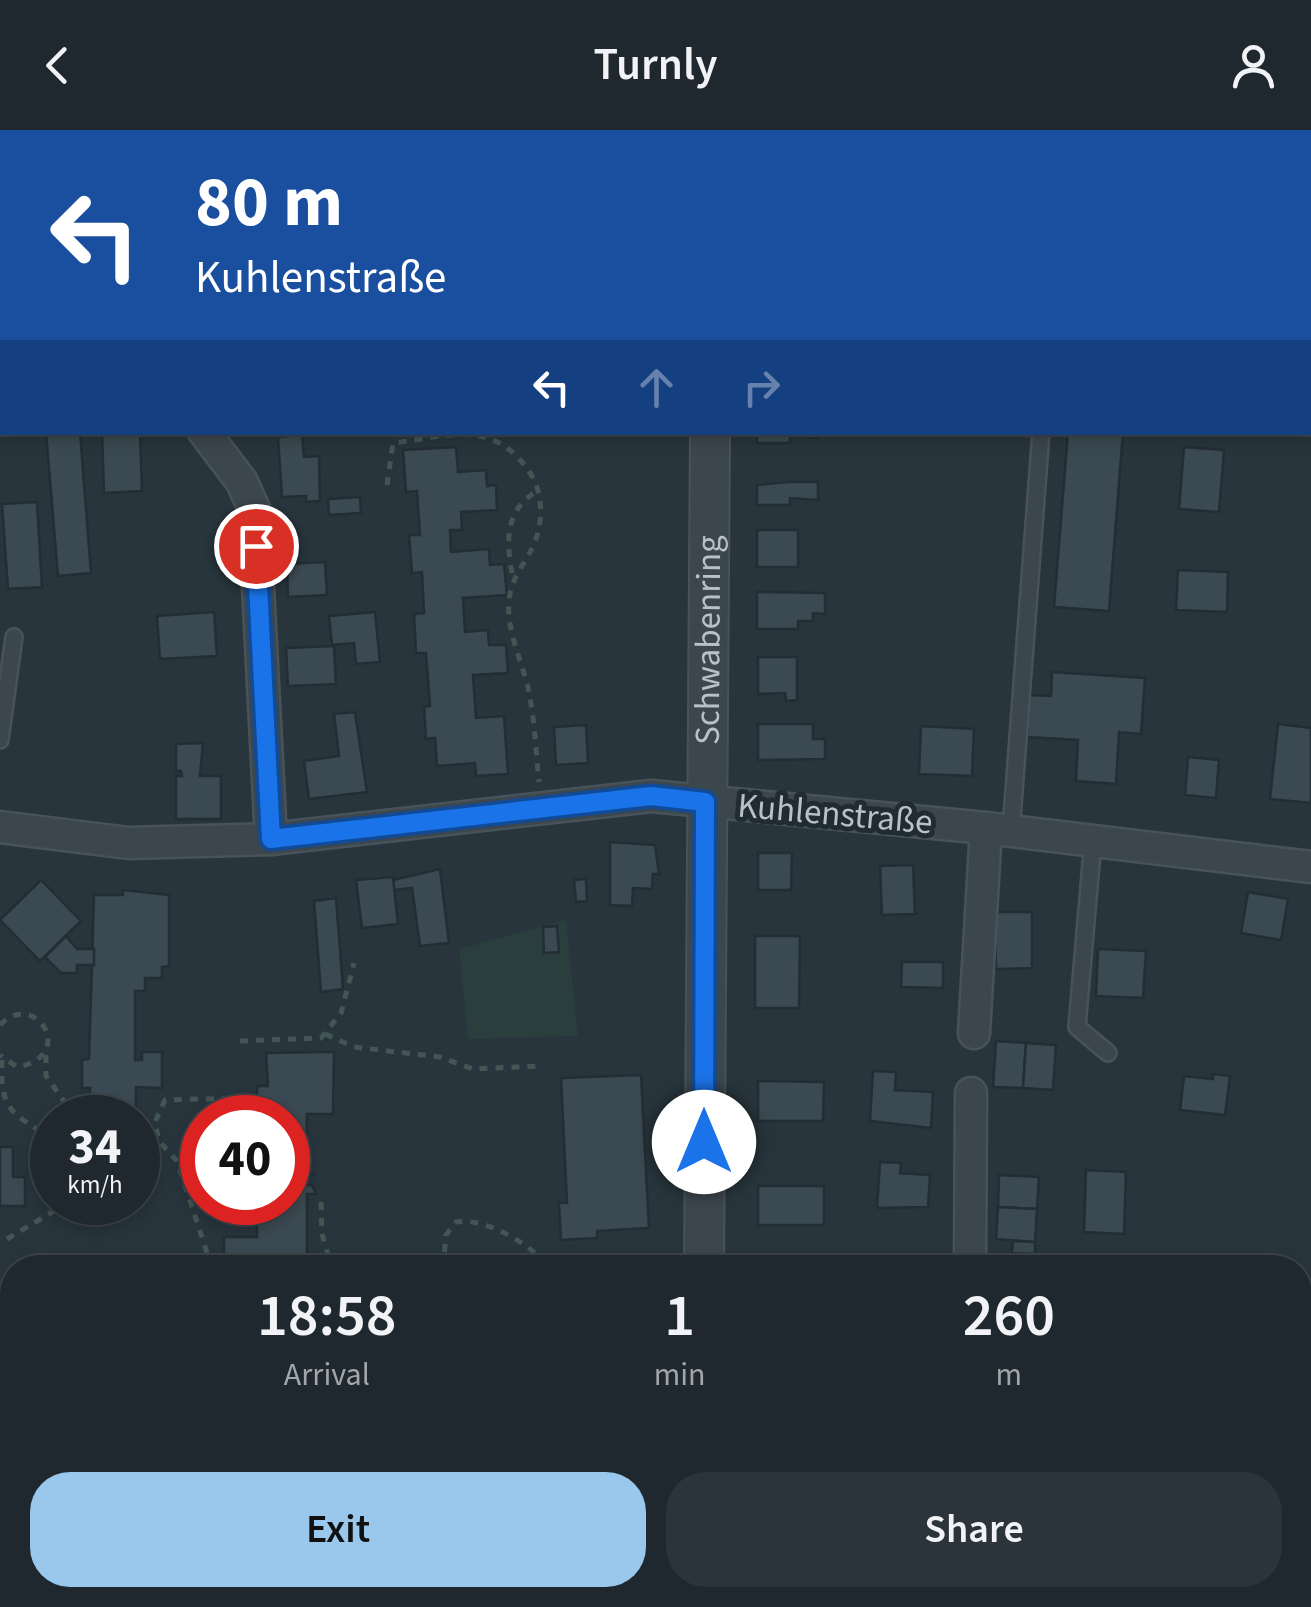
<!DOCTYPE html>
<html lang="en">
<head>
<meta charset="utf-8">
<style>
  body { margin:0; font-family:"Source Sans 3",sans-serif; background:#2b343a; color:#f1f3f6; height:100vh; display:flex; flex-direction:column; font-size:38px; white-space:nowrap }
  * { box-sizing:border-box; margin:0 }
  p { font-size:32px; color:#a1a6aa }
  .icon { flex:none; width:55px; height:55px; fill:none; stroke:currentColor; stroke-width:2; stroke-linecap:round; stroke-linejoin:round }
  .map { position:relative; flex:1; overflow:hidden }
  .details { position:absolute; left:0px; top:1125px; width:1312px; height:352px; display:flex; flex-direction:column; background:#1e282e; border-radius:40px 40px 0 0; box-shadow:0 5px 15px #0003,0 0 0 2px #3c444a }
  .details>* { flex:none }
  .guide { position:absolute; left:0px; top:0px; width:1312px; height:305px; box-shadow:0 5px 15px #0003,0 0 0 2px #3c444a; background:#1a4fa0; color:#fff; overflow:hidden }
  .speed { position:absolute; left:30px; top:965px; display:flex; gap:20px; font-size:50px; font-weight:700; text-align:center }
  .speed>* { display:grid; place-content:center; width:130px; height:130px; border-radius:50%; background:#1e282e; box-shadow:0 5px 15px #0003,0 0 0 2px #3c444a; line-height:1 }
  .speed small { font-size:25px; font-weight:400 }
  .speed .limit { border:15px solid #d22; background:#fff; color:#111 }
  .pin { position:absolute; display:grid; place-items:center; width:85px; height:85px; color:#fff; margin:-42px; border:5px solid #fff; border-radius:50%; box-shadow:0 2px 10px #0007 }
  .me { position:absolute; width:110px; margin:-55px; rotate:0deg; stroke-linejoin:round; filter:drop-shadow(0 0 8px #0008) }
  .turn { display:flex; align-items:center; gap:35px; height:210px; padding:0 30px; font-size:45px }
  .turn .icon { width:130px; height:130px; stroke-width:2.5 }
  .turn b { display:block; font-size:70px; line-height:85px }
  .lanes { display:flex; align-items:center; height:95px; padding:0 30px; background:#0003; justify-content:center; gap:50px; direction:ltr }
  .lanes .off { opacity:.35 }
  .eta { display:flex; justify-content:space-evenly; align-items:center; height:170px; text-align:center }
  .eta b { font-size:60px; font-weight:600; line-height:70px }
  .cta { display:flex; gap:20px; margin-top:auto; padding:20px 30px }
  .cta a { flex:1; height:115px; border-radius:40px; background:#99c8ec; color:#111; font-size:40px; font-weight:600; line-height:115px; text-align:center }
  .cta a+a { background:#2b343a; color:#f1f3f6 }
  header { display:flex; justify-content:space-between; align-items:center; height:130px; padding:0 30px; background:#1e282e; font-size:45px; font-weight:600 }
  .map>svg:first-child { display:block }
  .green { fill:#2a3e3d }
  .building { fill:#3b4952; stroke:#232d34; stroke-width:2.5 }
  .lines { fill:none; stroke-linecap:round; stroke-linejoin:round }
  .service-casing { stroke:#485259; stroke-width:20 }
  .minor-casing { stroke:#485259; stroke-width:35 }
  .tertiary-casing { stroke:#485259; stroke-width:42 }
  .path { stroke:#435654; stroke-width:5; stroke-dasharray:8 8; stroke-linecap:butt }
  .service { stroke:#3c464d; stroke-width:15 }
  .minor { stroke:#3c464d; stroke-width:30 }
  .tertiary { stroke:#3c464d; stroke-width:38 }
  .route-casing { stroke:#114b97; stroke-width:25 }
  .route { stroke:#1a73e8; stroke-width:18 }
  .labels { text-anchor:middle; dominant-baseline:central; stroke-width:10; stroke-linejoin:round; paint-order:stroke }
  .street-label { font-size:35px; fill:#b8c1c8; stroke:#212b32 }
</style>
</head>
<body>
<header><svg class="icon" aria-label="back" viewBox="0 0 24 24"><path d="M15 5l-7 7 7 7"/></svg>Turnly<svg class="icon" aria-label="person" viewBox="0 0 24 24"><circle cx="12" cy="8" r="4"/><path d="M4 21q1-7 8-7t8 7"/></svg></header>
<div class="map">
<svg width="1311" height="1477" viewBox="0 0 1311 1477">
  <rect width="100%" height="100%" fill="#28353d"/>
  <!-- green -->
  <g class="green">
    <path d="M566,790L578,906L468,909L459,819Z"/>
    <path d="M501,1465H683V1477H500Z"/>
  </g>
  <!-- building -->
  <g class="building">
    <path d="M46,302H80L91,443L58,446Z"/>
    <path d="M102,302H140L142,361L104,363Z"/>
    <path d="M757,302H818V308L790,305V313H757Z"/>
    <path d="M1068,302H1123L1109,481L1054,477Z"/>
    <path d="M302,305L304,327L319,326L320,371L306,372V366L282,367L278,307Z"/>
    <path d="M456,317L458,342L486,340L487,356L496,355L497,380L461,382L462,400H450L451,422L489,419L490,435L504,434L507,465L463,468L465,502L488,500L489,515H506L508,543L473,545L476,588L504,586L508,644L476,646L475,633L437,636L435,608L426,609L424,577L430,576L426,523H416L414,484L424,483L422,442L412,443L409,405H420L417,361L406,362L403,320Z"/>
    <path d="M1184,317L1224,320L1219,382L1179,379Z"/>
    <path d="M789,352H818V370L790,368V375H757V355Z"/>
    <path d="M360,367L361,383L329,385L328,369Z"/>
    <path d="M37,372L42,457L8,459L2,374Z"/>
    <rect x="757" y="400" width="41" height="37"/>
    <path d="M325,432L327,465L288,467L287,434Z"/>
    <path d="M1178,440L1228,442L1227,482L1176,480Z"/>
    <path d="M757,462L825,463V484L813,483V491H798V499H757Z"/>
    <path d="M214,482L217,526L160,529L157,486Z"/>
    <path d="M375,482L380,532L356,534L354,513L332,515L329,486Z"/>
    <path d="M334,516L336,554L288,556L286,518Z"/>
    <path d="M758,527H797V570L786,571L785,563L758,564Z"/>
    <path d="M1052,542L1145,548L1141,604L1119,602L1116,654L1076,651L1078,610L1027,607L1029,565L1051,566Z"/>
    <path d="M355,582L367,662L309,669L304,631L339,626L334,584Z"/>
    <path d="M758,594H813V609H825V629L758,630Z"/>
    <path d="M1278,594L1311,598V673L1270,669Z"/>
    <path d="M586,595L588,633L556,635L554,597Z"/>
    <path d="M921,596L974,599L972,646L919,644Z"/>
    <path d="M203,613L200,646H221V689H176V646H182L181,641H176V614Z"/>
    <path d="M1188,627L1219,630L1216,668L1185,665Z"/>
    <path d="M610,712L655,715L659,744H653L652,759L633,758L632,776L610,775Z"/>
    <path d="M758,723H792L791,760H758Z"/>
    <path d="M913,735L915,784L882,785L880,736Z"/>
    <path d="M440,739L449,813L420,816L412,758L394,760L393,750Z"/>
    <path d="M393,747L398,794L362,798L356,750Z"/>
    <path d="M586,749L587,771L576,772L574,750Z"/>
    <path d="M41,750L81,791L40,831L0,790Z"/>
    <path d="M123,760L169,765V836L162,837V848H145V861H135V930H142V922H162V958L136,957V988H90V958H82V930L89,929L94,765H123Z"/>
    <path d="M1248,762L1288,769L1281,810L1241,803Z"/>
    <path d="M336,768L343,859L321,862L314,771Z"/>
    <path d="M995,782H1032V838L996,839Z"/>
    <path d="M557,796L559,822L544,823L543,797Z"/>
    <path d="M66,806L77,819H94V835H77V843H61L45,827Z"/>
    <path d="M755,806H800L799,878H755Z"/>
    <path d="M1098,819L1146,821L1143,868L1096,866Z"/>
    <path d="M902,832H943V858L901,857Z"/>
    <path d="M996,911L1026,913L1023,958L993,957Z"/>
    <path d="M1026,913L1056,915L1053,960L1023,958Z"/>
    <path d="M319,922H334L333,984H307L306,1044L316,1045H301V1055H312L316,1064H307V1138L249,1137V1133L224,1137V1107H257V1072H288V988H257V956H268L266,923Z"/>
    <path d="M873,941L896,942L895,960L933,962L931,998L870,991Z"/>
    <path d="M1213,944L1230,946L1225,985L1180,980L1184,946L1213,949Z"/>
    <path d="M641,945L649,1098L597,1101V1108L561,1110L559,1073H567L561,948Z"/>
    <path d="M758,951L824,952L823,991H758Z"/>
    <path d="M0,1017H13V1047H25V1076H0Z"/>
    <path d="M880,1032L901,1033L900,1043L930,1045L928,1077L877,1078Z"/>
    <path d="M1086,1040L1126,1042L1124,1104L1084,1102Z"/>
    <path d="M999,1045L1039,1047L1037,1079L998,1077Z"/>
    <rect x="758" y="1056" width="66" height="39"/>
    <path d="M998,1077L1037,1079L1035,1112L996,1109Z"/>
    <path d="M1013,1111L1035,1112V1124L1012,1123Z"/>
    <path d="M861,1128L899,1130L898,1138H860Z"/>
    <path d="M12,1439V1465H44L41,1477H2Z"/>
    <path d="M127,1465H166L163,1477H124Z"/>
    <path d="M1214,1465H1258L1257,1477H1213Z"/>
  </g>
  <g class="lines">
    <!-- service casing -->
    <g class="service-casing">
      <g id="service">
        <path d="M0,610L14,507"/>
        <path d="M1011,701L1041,302"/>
        <path d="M1093,710L1077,897L1108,923"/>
      </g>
    </g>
    <!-- minor casing -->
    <g class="minor-casing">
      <g id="minor">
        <path d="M477,0V2"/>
        <path d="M168,2V0"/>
        <path d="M204,302L242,352L254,379L271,709"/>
        <path d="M0,697L129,713L271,709L651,666L986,698L1311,737"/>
        <path d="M974,903L986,698"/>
        <path d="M970,1138L971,963"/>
        <path d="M1300,1409L1311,1410"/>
        <path d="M951,1475L952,1465"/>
      </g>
    </g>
    <!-- tertiary casing -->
    <g class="tertiary-casing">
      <g id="tertiary">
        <path d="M709,0V2"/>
        <path id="s1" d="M704,1138L710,302"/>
        <path d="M702,1477V1465"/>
      </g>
    </g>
    <!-- path -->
    <g class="path">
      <path d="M387,355L393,313C450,306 494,288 530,343C541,359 543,383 538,402C532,428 511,443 509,471C506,504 525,536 530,568C535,595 536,624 539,652"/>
      <path d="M512,443C506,410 505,380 537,361"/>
      <path d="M0,895C36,858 78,927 17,937L0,925"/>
      <path d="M325,904L354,917L440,927L473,939L539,936"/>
      <path d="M240,911L321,908L341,883L354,833"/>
      <path d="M46,925V946L76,988"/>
      <path d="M2,930C0,981 11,983 52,1008"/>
      <path d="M138,1032L164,1016"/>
      <path d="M183,1045H202"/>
      <path d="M321,1072L322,1104L332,1138"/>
      <path d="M7,1109L69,1072"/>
      <path d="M212,1138L177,1031L159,1011L155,992L165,970L240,968"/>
      <path d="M443,1138L446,1105L456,1092C485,1087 533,1115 549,1138"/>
    </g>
    <!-- service -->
    <use href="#service" class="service"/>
    <!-- minor -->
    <use href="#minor" class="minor"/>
    <!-- tertiary -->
    <use href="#tertiary" class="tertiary"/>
  </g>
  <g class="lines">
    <!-- route casing -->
    <g class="route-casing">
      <path id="route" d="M256,416L271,709L651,666L705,672L704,1012"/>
    </g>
    <!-- route -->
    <use href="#route" class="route"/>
  </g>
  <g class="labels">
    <!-- street labels -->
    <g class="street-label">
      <text stroke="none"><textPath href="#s1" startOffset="628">Schwabenring</textPath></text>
      <text transform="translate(835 684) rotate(5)">Kuhlenstraße</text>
    </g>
  </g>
</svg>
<div class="speed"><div>34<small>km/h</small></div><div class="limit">40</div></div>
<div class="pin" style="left:256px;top:416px;background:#d93025"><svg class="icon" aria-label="arrive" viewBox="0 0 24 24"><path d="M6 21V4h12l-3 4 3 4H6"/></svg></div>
<svg class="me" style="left:704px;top:1012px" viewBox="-20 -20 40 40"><circle r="19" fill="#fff"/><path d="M0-13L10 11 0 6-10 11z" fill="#1a73e8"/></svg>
<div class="guide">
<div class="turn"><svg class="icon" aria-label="left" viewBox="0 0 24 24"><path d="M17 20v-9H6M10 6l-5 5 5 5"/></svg><div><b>80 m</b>Kuhlenstraße</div></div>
<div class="lanes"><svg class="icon" aria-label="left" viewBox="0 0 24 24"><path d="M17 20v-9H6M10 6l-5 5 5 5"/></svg><svg class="icon off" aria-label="ahead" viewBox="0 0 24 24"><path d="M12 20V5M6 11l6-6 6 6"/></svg><svg class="icon off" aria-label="right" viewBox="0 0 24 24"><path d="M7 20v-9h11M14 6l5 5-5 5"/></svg></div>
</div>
<section class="details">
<div class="eta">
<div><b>18:58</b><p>Arrival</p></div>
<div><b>1</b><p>min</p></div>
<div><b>260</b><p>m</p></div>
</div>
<div class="cta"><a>Exit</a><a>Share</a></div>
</section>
</div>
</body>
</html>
